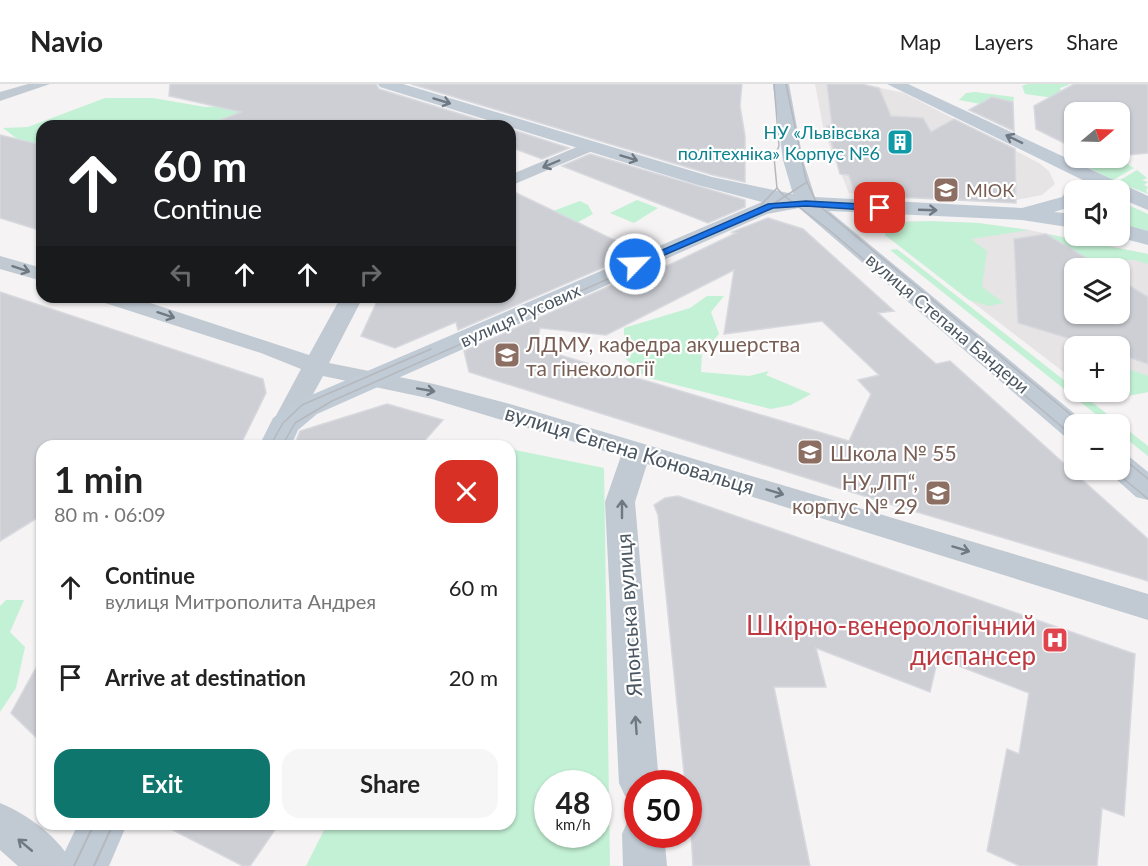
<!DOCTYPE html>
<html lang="en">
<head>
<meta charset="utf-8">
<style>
  body { margin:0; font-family:Lato,sans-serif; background:#f6f6f6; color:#222; height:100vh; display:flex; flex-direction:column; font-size:22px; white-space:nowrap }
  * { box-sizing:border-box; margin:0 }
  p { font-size:20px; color:#767676 }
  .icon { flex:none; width:33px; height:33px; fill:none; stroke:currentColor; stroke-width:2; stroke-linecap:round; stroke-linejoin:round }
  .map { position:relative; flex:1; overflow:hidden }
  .details { position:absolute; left:36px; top:356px; width:480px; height:390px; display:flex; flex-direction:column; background:#fff; border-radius:18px; box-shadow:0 2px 4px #0004 }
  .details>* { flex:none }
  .banner { position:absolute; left:36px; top:36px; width:480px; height:183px; border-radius:18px; box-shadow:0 2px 4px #0004; background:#202124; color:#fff; overflow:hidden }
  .needle { width:39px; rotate:71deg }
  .fabs { position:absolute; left:1064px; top:18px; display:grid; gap:12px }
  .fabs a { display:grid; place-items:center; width:66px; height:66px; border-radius:12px; background:#fff; box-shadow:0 2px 4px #0004; font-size:30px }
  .speed { position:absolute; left:534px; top:686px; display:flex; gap:12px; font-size:30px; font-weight:700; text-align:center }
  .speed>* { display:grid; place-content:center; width:78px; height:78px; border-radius:50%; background:#fff; box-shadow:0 2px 4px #0004; line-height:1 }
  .speed small { font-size:15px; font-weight:400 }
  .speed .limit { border:9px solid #d22; background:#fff; color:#111 }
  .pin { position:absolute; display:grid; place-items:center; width:51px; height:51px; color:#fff; margin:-26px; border-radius:12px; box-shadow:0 3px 9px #0006 }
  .me { position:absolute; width:66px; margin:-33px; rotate:66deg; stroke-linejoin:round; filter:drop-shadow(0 0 4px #0008) }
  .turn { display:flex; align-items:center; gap:21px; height:126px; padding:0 18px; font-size:27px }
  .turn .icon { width:78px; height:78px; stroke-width:2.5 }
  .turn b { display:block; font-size:42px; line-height:51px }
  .lanes { display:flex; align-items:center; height:57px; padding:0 18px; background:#0003; justify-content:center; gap:30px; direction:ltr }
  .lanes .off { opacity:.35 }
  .round { display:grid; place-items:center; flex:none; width:63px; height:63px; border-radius:18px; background:#f6f6f6 }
  .head { display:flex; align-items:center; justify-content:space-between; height:102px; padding:0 18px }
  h1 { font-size:36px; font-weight:700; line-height:45px }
  .cta { display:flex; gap:12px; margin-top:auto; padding:12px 18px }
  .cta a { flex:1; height:69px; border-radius:18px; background:#0f766e; color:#fff; font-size:24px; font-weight:700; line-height:69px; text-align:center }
  .cta a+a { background:#f6f6f6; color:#222 }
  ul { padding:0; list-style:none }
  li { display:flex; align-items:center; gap:18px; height:90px; padding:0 18px }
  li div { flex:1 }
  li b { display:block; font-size:22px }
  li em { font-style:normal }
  header { display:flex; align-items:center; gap:36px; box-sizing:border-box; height:84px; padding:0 30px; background:#fff; border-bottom:2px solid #e0e0e0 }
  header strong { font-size:28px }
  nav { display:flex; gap:33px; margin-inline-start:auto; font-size:21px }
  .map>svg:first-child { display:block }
  .education { fill:#e6e4e5; fill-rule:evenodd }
  .green { fill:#c3f1d5; fill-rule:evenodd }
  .building { fill:#cdcfd5; stroke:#d7d9de; stroke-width:1.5; fill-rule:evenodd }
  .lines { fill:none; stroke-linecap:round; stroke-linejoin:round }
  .street { fill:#c1cad2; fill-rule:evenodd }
  .secondary { fill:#c1cbd6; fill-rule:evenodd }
  .tram-far1 { stroke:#b5b8bd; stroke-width:1.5 }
  .tram { stroke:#b5b8bd; stroke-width:2 }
  .oneway { stroke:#6e7984 }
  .oneway2 { stroke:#6e7983 }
  .route { fill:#1a73e8; stroke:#114b97; stroke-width:1.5 }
  .labels { text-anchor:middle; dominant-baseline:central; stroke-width:4.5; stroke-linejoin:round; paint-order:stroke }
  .far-culture-label { font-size:18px; fill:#0d838f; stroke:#fff; text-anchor:end }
  .far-education-label { font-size:18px; fill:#785e54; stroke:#fff; text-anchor:start }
  .far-street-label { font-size:18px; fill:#4a5661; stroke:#fff }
  .education-label { font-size:21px; fill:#785e54; stroke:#fff; text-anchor:start }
  .street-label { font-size:21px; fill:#4a5661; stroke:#fff }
  .near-health-label { font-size:26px; fill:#be3a42; stroke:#fff; text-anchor:end }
</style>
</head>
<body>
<header>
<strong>Navio</strong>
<nav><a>Map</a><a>Layers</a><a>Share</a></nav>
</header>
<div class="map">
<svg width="1148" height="782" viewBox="0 0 1148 782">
  <rect width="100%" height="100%" fill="#f5f3f3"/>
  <!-- education -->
  <g class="education">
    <path d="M815,0H861L904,9L1039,79L1049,87L1055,100L1042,111L1010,117L849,109L824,48Z"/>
    <path d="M910,137L978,139L1029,146L1148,170V308L1101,317L1088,308H1119V262H1074V296L885,151V143L894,139ZM1074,184H1119V230H1074Z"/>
  </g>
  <!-- green -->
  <g class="green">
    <path d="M1027,0H1069V1L1060,4L1063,15H1061L1025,10L1022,2Z"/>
    <path d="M975,8L1014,13L1012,26L959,16L966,9Z"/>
    <path d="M105,14H153L205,23L256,21L258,27L193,42H42V61L4,71L16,54L3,44L28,43Z"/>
    <path d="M1118,74L1134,84L1113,96L1074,76Z"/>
    <path d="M1137,86L1147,94L1142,96L1148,98L1144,101L1148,103L1146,106L1148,110L1117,98Z"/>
    <path d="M637,116L658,124L634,139L610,129Z"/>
    <path d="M580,117L588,121L593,130L563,146L529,136Z"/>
    <path d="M1119,117L1148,130V147L1119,140Z"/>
    <path d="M929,137L978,139L1029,146L971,155L987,167L982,203L1004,219L988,222L969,216L885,151V143L894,139Z"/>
    <path d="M1046,150L1148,170V180L1135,176H1104L1116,184H1103Z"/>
    <path d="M897,165L1074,304V308H1079L1148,362V372L1119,349V340H1108L890,166Z"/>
    <path d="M707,212H724L711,228L719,250L702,269L701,288L749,292L769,287L766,291L811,310L791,321L771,325L645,293L624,273V244L690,224Z"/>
    <path d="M1119,282L1148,292V308L1101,317L1088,308H1119Z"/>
    <path d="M510,365L604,384L610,782H306L327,740H510ZM548,699H598V750H548Z"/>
    <path d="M6,516H24L10,548L25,563L16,604L0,628V522Z"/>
  </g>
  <!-- building -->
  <g class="building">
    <path d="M170,0H376L379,5L499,42H214L213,39L241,28L169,12Z"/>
    <path d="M411,0H742L740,22L745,52V98L713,91Z"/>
    <path d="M827,0H861L879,4L891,32L923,34L931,48L954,35L1015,65L1016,119L855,111L849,91L840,90L827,42H832Z"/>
    <path d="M1074,0H1148V69L1119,72V28H1074V64L1036,45L1034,22Z"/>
    <path d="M992,13L1013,18L1014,47L969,26Z"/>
    <path d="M510,45L569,64L542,75L510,63Z"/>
    <path d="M0,51L42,61V147L0,134Z"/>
    <path d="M590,70L745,116V123L708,139L562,82Z"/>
    <path d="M510,106L639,168L458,246L456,238L395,264L361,252L379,213H510Z"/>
    <path d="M768,134L803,145L894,227L878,229L936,280L950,277L1148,455V497L880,417L469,288L464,267L661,179L667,182L736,149L732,148ZM734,186L724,250L822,237L879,291L858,296L871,310L849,357L536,264L540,244L606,251Z"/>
    <path d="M1046,150L1103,184H1074V230H1119V195L1148,213V280L1119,270V262H1094L1018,239L1014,155Z"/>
    <path d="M0,208L263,295L266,309L240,362H42V431L0,457Z"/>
    <path d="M387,320L443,336L420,362L387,359L378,362H294L300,347Z"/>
    <path d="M678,412L1135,570L1124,732L1102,724L1097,782H1020L987,767L1007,665L1019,670L1029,609L938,574L930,608L816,564L826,603H774L810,782H693L688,699H685L658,431L654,421L665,414Z"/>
    <path d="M42,573V659L11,629Z"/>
    <path d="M161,740H279L250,782H243Z"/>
  </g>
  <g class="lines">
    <!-- street -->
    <g class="street">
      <path d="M28,0H50L0,17V8Z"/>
      <path d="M591,57L597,59L599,62L597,65L510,102V91Z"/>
      <path d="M0,172L42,184V197L0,185Z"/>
      <path d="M99,213H132L309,271L341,213H363L329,279L434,300L510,320L1148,510V536L647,380L635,418L659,699H638V717L625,712L619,699L605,418L621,372L432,315L323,292L293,347L284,349L275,347L271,341L301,285L261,269L102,218Z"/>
      <path d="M0,719C27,730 62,755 73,782H18L0,766Z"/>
      <path d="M638,732V750H664L667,782H623L622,750L628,736Z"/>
    </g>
    <!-- secondary -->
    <g class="secondary">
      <path d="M378,0H403L712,93L793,110L783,76L773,0H789L803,76L815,113L1022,124L1062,113L1067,106H1081H1074V122L1054,128L1074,130V144L1022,136L829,127L1087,340H1074V354L1063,351L799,124L767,130L317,330L298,346L291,362H259L273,334L295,318L762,118L698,101L380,3Z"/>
      <path d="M887,0H908L1148,112V126L1119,114V106H1103Z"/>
      <path d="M1119,139L1148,147V161L1114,152H1119Z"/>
      <path d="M1119,370L1131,374L1148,388V416L1136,413L1106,386H1119Z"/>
      <path d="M78,740H127L109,782H58Z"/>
    </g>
    <!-- tram-far1 -->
    <g class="tram-far1">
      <path d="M774,0L779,62L774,73L777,104L782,110L829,146L1074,353"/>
      <path d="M786,0L806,96L817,120L1082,340"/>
      <path d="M761,121L777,104"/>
      <path d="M270,362L283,339L302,321L431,265"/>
      <path d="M282,362L295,339L332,317L764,126L807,98"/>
      <path d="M1119,371L1148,395"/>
      <path d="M1113,386L1148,415"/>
    </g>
    <!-- tram -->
    <g class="tram">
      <path d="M74,782L94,740"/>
      <path d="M94,782L113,740"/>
    </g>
  </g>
  <!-- one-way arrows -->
  <defs><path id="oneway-shaft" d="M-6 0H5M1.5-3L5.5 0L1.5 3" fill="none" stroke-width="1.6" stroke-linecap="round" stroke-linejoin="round" transform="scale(1.5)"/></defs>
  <g class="oneway">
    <use href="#oneway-shaft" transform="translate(442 17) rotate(17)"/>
    <use href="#oneway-shaft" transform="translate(1014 55) rotate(-154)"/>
    <use href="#oneway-shaft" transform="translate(629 74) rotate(17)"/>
    <use href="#oneway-shaft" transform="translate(928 126) rotate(2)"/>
  </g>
  <g class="oneway2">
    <use href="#oneway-shaft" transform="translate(551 80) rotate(157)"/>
    <use href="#oneway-shaft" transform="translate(21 185) rotate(18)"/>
    <use href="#oneway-shaft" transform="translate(166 231) rotate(18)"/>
    <use href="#oneway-shaft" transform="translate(426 306) rotate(10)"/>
    <use href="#oneway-shaft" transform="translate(775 408) rotate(17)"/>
    <use href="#oneway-shaft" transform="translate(622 425) rotate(-90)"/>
    <use href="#oneway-shaft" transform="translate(961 465) rotate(17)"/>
    <use href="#oneway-shaft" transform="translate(636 641) rotate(-94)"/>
    <use href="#oneway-shaft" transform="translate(25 761) rotate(-140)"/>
  </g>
  <!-- route -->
  <path class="route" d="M806,117L880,121L884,124L880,127L806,122L773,124L639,182L630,180L768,120Z"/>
  <!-- icons -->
  <defs>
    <g id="building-square" transform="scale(1.35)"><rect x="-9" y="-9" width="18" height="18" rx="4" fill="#0f9aa8" stroke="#fff"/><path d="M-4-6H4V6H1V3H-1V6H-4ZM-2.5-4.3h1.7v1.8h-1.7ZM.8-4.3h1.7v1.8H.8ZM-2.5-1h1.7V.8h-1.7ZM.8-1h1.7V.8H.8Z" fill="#fff"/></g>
    <g id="school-square" transform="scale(1.35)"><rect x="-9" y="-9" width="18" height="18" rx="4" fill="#8d6e63" stroke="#fff"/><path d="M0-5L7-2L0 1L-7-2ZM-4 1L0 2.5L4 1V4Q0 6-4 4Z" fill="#fff"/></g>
    <g id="university-square" transform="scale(1.35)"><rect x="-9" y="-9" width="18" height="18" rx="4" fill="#8d6e63" stroke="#fff"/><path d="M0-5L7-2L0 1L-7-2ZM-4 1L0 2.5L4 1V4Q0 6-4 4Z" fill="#fff"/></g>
    <g id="hospital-square" transform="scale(1.35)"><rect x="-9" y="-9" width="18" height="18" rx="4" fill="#e0444e" stroke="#fff"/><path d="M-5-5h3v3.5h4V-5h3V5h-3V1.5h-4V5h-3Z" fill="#fff"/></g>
  </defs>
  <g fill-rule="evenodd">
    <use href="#building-square" x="900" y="58"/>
    <use href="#school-square" x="946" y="106"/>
    <use href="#university-square" x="507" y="271"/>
    <use href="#school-square" x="810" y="368"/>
    <use href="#university-square" x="938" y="409"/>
    <use href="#hospital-square" x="1055" y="556"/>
  </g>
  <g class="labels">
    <!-- far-culture labels -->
    <g class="far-culture-label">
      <text x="880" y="48">НУ «Львівська<tspan x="880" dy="21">політехніка» Корпус №6</tspan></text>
    </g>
    <!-- far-education labels -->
    <g class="far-education-label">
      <text x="966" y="106">МІОК</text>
    </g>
    <!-- far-street labels -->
    <g class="far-street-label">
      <text transform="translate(520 231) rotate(-24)">вулиця Русових</text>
      <text transform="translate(948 239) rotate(40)">вулиця Степана Бандери</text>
    </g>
    <!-- education labels -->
    <g class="education-label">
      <text x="526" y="259">ЛДМУ, кафедра акушерства<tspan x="526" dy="24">та гінекології</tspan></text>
      <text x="830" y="368">Школа № 55</text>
      <text x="918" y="397" text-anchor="end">НУ„ЛП“,<tspan x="918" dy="24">корпус № 29</tspan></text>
    </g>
    <!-- street labels -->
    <g class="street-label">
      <text transform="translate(630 365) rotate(17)">вулиця Євгена Коновальця</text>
      <text transform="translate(628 531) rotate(-94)">Японська вулиця</text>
    </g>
    <!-- near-health labels -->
    <g class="near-health-label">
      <text x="1036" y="541">Шкірно-венерологічний<tspan x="1036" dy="30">диспансер</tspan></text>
    </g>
  </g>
</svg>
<div class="fabs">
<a><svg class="needle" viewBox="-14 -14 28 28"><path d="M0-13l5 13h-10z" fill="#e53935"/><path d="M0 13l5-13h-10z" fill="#767676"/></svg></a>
<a><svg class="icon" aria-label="sound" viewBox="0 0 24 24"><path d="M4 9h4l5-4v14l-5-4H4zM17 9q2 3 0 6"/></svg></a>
<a><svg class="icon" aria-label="layers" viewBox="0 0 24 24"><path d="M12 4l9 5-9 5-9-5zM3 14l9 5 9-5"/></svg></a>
<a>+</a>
<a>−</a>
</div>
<div class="speed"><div>48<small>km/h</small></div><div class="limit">50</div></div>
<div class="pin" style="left:880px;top:124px;background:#d93025"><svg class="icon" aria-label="arrive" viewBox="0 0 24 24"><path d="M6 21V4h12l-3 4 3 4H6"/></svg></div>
<svg class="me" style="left:635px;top:180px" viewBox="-20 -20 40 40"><circle r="17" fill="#1a73e8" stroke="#fff" stroke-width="3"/><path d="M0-11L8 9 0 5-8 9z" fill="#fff"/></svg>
<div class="banner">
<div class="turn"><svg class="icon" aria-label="ahead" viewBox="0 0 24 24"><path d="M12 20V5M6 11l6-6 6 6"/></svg><div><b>60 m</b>Continue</div></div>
<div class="lanes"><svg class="icon off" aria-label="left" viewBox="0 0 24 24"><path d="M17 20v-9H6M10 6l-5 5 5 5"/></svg><svg class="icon" aria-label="ahead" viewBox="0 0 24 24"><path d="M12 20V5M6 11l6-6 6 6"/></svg><svg class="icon" aria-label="ahead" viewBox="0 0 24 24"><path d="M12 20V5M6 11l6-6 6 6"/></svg><svg class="icon off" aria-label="right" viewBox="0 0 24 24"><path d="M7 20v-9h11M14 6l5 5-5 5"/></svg></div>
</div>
<section class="details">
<div class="head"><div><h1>1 min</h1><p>80 m · 06:09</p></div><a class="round" style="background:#d93025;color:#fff"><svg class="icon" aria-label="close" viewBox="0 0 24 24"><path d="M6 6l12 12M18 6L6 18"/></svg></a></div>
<ul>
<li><svg class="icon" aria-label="ahead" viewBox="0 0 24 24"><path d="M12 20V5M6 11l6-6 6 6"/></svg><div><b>Continue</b><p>вулиця Митрополита Андрея</p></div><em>60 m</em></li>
<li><svg class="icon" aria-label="arrive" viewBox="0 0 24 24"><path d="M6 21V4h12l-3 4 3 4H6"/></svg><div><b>Arrive at destination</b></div><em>20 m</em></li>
</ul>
<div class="cta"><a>Exit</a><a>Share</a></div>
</section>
</div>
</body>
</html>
